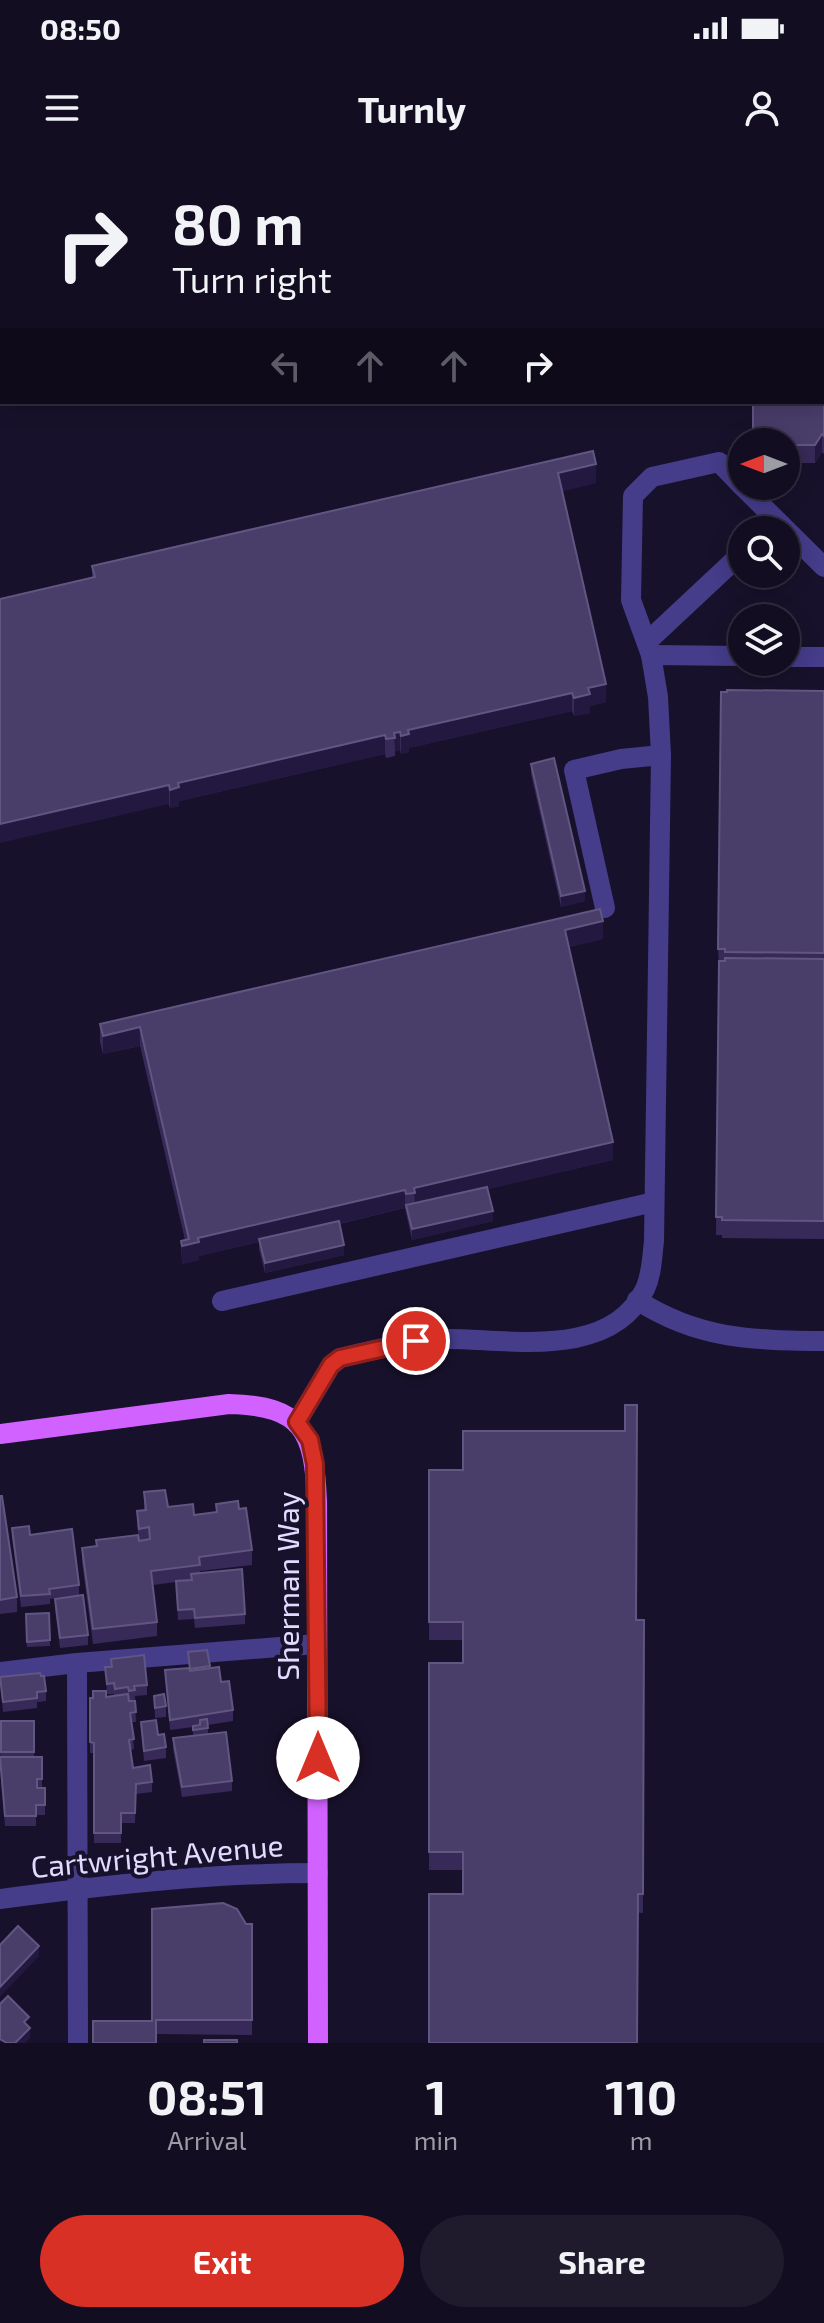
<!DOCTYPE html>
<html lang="en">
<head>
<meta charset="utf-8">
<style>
  body { margin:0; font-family:"Exo 2",sans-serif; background:#1f1b2d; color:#f1f3f6; height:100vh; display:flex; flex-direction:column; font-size:30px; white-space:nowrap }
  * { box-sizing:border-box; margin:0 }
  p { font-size:26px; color:#9c9ca5 }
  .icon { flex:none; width:44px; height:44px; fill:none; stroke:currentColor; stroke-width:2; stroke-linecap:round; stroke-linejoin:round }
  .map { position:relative; height:1883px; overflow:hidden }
  .drawer { display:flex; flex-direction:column; background:#120d20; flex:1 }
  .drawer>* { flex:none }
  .top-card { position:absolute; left:0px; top:0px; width:824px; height:244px; box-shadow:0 4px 20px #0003,0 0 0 2px #312d3e; background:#120d20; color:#f1f3f6; overflow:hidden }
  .needle { width:52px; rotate:270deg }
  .buttons { position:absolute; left:728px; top:268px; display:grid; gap:16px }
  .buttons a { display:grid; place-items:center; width:72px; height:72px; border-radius:50%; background:#120d20; box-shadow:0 4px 20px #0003,0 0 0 2px #312d3e; font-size:40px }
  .pin { position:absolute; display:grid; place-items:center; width:68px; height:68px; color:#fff; margin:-34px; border:4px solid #fff; border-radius:50%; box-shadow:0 2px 8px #0007 }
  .me { position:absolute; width:88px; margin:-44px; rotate:0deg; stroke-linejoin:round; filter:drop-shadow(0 0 6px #0008) }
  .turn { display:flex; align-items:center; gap:28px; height:168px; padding:0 40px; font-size:36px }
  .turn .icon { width:104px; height:104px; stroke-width:2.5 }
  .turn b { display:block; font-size:56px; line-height:68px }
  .lanes { display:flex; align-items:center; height:76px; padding:0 40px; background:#0003; justify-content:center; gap:40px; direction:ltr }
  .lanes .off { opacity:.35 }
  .eta { display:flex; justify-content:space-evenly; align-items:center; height:136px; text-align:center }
  .eta b { font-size:48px; font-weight:700; line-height:56px }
  .action { display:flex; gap:16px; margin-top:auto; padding:16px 40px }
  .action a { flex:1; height:92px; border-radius:48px; background:#d93025; color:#fff; font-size:32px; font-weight:700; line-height:92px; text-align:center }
  .action a+a { background:#1f1b2d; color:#f1f3f6 }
  .status { display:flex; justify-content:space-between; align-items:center; height:56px; padding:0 40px; background:#120d20; direction:ltr }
  .status svg { height:22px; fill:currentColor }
  header { display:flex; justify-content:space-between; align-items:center; height:104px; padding:0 40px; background:#120d20; font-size:36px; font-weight:700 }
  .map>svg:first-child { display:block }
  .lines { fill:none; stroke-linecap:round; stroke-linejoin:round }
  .minor { stroke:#453c8a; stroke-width:20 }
  .major { stroke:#d162ff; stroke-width:20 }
  .wall { fill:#372a59 }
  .shaded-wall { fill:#23183f }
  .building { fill:#493d6a; stroke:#615682; stroke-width:2 }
  .route-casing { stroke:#8d1f18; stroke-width:20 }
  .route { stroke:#d93025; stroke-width:14 }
  .labels { text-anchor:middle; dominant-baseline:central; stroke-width:8; stroke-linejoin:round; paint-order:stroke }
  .street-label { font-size:30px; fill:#e2dbff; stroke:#18112b }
</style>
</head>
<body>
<div class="status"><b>08:50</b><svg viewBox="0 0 49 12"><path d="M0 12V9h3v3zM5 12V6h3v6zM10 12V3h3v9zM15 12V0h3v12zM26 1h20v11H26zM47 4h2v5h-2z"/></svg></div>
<header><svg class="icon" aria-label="menu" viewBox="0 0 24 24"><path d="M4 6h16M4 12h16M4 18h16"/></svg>Turnly<svg class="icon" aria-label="person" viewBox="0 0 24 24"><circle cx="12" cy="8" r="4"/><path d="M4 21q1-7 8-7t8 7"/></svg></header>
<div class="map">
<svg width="824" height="1883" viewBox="0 0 824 1883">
  <rect width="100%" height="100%" fill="#18112b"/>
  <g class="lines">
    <!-- minor -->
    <g class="minor">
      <path d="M742,326L824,407"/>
      <path d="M648,481L742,393"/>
      <path d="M651,495L742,496"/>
      <path d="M786,497H824"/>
      <path d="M605,748L574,610L621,599L661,595"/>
      <path d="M637,1140C699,1180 753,1180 824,1181"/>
      <path d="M222,1141L654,1042"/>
      <path d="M297,1262L331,1205L340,1198C375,1190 412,1179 448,1179C509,1179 611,1200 645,1129C652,1114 652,1097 654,1081L661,595L658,537L651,495L631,440L633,336L652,317L719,302L742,326"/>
      <path d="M77,1503L78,1883"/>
      <path d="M0,1512L77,1503L317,1484"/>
      <path d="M0,1739C106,1725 212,1713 318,1713"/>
    </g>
    <!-- major -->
    <path class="major" d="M0,1274L229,1244C304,1246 314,1272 317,1341L318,1883"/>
  </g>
  <!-- wall -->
  <g class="wall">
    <path d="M824,199V294L822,292L815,303H786V282H753V242H822Z"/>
    <path d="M596,323L562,331L606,542L590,546V553L574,556L572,551L409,588V592L401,594L400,590L395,591V596L386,598L385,594L179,641V646L170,648L92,418V406Z"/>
    <path d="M824,531V1079L722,1078V1075H716L719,807L718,789L727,532Z"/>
    <path d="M531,604L585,741L561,747L531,614Z"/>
    <path d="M603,779L569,787L613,1000L488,1029L493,1061L412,1080L405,1048L339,1064L344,1095L265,1113L259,1089V1082L199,1096V1100L182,1104L181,1081L185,1080L140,886L103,894L100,882V864Z"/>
    <path d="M429,1310L636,1460H644L643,1753L463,1734V1710H429V1503H463V1480H429Z"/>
    <path d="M144,1332L168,1347L194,1355L216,1352V1344L239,1349L252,1390V1405L200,1411V1413L245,1454V1464L195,1468L194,1459L178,1460L176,1422L153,1425L157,1462V1476L93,1484L82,1402V1388L96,1386V1380L139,1381L137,1365V1351L144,1350Z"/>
    <path d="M0,1336L17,1437V1452L0,1454Z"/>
    <path d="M12,1368L30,1375L79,1425V1435L50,1439V1444L21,1447L12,1378Z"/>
    <path d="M55,1439L88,1475V1485L60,1488L55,1449Z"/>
    <path d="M49,1453L50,1486L27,1487L26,1454Z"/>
    <path d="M207,1490L210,1508L221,1522L233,1550V1561L208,1565V1574L232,1621V1631L182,1637L173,1589V1578L193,1576V1567L170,1570L165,1510L189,1508L188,1492Z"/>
    <path d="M105,1507L147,1525V1535L135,1536L136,1562H132L134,1589L130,1590L133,1608L152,1622V1632L136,1634L135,1663H121V1683H94V1593H90V1538L114,1536V1534H107Z"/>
    <path d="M0,1517L46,1531V1541L37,1542V1548L3,1552Z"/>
    <path d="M154,1536L166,1546V1557L155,1558Z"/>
    <path d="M1,1561H34V1597H42V1628H45V1655H36V1666H5L0,1607Z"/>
    <path d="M141,1562L158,1575L166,1587V1598L144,1601Z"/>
    <path d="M246,1764H252V1875L156,1874L152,1861Z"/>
  </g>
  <!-- shaded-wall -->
  <g class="shaded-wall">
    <path d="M822,274V292L815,303V285Z"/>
    <path d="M596,304V323L558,332V313Z"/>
    <path d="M606,524V542L590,546V553L574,556V538L588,528Z"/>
    <path d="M572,533V551L409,588V592L401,594V576L408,570Z"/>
    <path d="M400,572V590L395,591L394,573Z"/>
    <path d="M385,575V594L179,641V646L170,648V630L178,623Z"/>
    <path d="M169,625V644L0,683V664Z"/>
    <path d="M585,731V741L561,747V736Z"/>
    <path d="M603,761V779L565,788V770Z"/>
    <path d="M140,867V886L103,894V876Z"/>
    <path d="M613,982V1000L415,1046L414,1028Z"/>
    <path d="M405,1030V1048L199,1096V1100L182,1104V1086L198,1078Z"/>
    <path d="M493,1051V1061L412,1080V1069Z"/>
    <path d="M344,1085V1095L265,1113V1103Z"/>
    <path d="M39,1786V1796L0,1837V1827Z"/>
    <path d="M30,1868V1878L25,1883H15Z"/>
  </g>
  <!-- building -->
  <g class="building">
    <path d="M824,199V276L822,274L815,285H786V282H764L753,271V242H822V201Z"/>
    <path d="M593,291L596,304L558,313L606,524L588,528L590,534L574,538L572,533L408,570L409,574L401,576L400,572L394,573L395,578L386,579L385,575L178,623L179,627L170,630L169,625L0,664V439L95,417L92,406Z"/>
    <path d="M727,530L824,531V793L725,792V789H718L721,532H727Z"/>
    <path d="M554,598L585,731L561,736L531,604Z"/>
    <path d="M600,749L603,761L565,770L613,982L414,1028L415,1033L406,1034L405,1030L198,1078L199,1082L182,1086L181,1081L189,1079L140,867L103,876L100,864Z"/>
    <path d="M725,798L824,799V1061L722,1060V1057H716L719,801H725Z"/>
    <path d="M487,1027L493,1051L412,1069L406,1045Z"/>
    <path d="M339,1061L344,1085L265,1103L259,1079Z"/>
    <path d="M625,1245H637L636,1460H644L643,1734H638L637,1883H429V1734H463V1692H429V1503H463V1462H429V1310H463V1271H625Z"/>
    <path d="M165,1330L168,1347L193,1344L194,1355L217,1352L216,1344L238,1341L239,1349L246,1348L252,1390L199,1397L200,1405L151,1411L157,1462L93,1469L82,1388L97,1386L96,1380L138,1375L139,1381L150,1379L149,1367L139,1369L137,1351L146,1350L144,1332Z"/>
    <path d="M0,1336H2L17,1437L0,1440Z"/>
    <path d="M29,1366L30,1375L72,1369L79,1425L49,1429L50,1434L21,1436L12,1368Z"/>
    <path d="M242,1409L245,1454L195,1458L194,1449L178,1450L176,1421L192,1420L191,1414Z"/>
    <path d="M83,1435L88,1475L60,1478L55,1439Z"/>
    <path d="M49,1453L50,1480L27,1482L26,1454Z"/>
    <path d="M207,1490L210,1506L190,1509L188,1492Z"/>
    <path d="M144,1495L147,1525L134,1526L135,1530L129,1531L128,1527L115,1529L114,1523L107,1524L105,1507H112L111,1499Z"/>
    <path d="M219,1507L221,1522L229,1521L233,1550L170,1560L165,1510L189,1508L190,1511Z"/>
    <path d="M40,1513L41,1516H44L46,1531L37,1532V1538L3,1542L0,1517Z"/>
    <path d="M93,1531H106V1537L128,1534L129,1541H135L136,1552L130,1553L134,1579L129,1580L133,1608L150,1605L152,1622L136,1624L135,1653H121V1673H94V1583L90,1582V1538H93Z"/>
    <path d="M164,1534L166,1546L155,1548L154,1536Z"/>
    <path d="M207,1559L208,1568L193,1570V1566L200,1565V1560Z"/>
    <path d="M156,1560L158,1575L164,1574L166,1587L144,1591L141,1562Z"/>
    <rect x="1" y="1561" width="33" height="31"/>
    <path d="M226,1572L232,1621L182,1627L173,1578Z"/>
    <path d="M0,1597H42V1619H37V1628H45V1645H36V1656H5Z"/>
    <path d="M223,1743L237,1749L246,1764H252V1860H156V1883H93V1861H152V1749Z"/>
    <path d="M18,1766L39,1786L0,1827V1785Z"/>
    <path d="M8,1836L29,1857L24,1862L30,1868L15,1883H7L0,1879V1844Z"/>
    <rect x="204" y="1880" width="33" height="3"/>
  </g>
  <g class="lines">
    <!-- route casing -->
    <g class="route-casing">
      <path id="route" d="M318,1598L315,1304L310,1280L297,1262L331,1205L340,1198L416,1181"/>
    </g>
    <!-- route -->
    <use href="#route" class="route"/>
  </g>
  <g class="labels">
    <!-- street labels -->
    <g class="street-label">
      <text transform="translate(287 1426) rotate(-90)">Sherman Way</text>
      <text transform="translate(157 1695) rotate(-5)">Cartwright Avenue</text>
    </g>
  </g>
</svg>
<div class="buttons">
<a><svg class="needle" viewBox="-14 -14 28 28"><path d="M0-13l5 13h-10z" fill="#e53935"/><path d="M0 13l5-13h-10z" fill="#9c9ca5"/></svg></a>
<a><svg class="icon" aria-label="search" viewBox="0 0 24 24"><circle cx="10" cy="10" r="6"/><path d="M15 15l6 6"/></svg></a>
<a><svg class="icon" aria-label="layers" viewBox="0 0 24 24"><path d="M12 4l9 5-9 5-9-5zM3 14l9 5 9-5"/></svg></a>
</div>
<div class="pin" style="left:416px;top:1181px;background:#d93025"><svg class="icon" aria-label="arrive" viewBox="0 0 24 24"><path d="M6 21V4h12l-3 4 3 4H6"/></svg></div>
<svg class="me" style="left:318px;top:1598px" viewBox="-20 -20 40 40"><circle r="19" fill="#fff"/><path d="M0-13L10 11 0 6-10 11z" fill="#d93025"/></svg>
<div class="top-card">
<div class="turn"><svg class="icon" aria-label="right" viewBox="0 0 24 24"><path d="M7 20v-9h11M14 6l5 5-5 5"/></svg><div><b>80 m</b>Turn right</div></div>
<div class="lanes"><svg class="icon off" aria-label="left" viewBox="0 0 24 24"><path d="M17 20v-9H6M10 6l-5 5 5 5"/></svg><svg class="icon off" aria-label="ahead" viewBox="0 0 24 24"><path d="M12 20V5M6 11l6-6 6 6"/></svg><svg class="icon off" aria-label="ahead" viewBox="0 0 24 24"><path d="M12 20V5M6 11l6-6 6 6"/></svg><svg class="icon" aria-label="right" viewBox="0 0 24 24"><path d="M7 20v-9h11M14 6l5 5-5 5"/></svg></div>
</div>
</div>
<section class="drawer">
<div class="eta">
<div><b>08:51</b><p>Arrival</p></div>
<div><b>1</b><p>min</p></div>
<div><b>110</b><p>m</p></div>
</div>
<div class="action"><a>Exit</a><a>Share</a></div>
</section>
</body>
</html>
